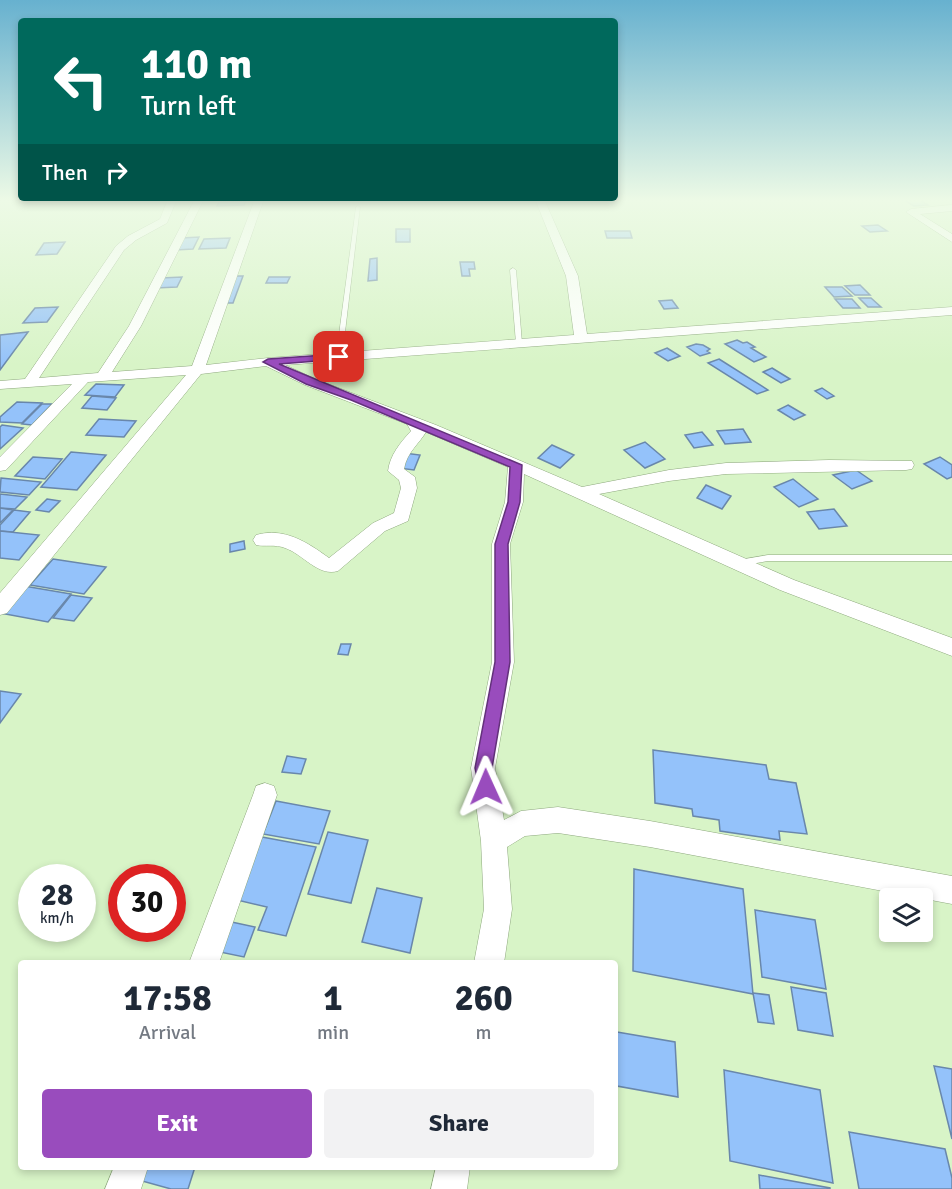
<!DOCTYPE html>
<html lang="en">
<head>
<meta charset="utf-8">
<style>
  body { margin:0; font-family:Signika,sans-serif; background:#f2f2f3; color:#1f2937; height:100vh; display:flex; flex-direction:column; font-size:22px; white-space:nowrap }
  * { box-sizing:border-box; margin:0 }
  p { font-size:20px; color:#747a83 }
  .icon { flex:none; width:33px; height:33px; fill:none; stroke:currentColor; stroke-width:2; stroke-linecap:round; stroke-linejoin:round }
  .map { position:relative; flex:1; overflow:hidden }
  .panel { position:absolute; left:18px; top:960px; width:600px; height:210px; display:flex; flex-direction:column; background:#fff; border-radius:6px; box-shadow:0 3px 9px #0003 }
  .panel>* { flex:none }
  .guide { position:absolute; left:18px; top:18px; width:600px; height:183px; border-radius:6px; box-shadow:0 3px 9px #0003; background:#00695c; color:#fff; overflow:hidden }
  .fabs { position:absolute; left:879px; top:888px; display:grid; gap:12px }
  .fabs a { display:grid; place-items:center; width:54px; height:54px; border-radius:6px; background:#fff; box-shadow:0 3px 9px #0003; font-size:30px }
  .speed { position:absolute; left:18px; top:864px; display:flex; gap:12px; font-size:30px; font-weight:700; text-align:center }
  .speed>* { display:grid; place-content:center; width:78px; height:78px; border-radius:50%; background:#fff; box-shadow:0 3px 9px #0003; line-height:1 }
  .speed small { font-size:15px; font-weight:400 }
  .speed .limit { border:9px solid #d22; background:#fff; color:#111 }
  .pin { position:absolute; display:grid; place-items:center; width:51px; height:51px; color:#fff; margin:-26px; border-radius:12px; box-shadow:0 3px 9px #0006 }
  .me { position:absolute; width:66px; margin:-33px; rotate:359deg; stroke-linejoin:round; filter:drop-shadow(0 0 4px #0008) }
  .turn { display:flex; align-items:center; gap:21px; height:126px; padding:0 24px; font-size:27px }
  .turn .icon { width:78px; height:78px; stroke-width:2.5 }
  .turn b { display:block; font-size:42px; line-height:51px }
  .then { display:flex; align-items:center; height:57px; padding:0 24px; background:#0003; gap:12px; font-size:22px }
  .eta { display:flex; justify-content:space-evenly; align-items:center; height:102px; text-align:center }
  .eta b { font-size:36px; font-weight:700; line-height:42px }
  .button { display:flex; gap:12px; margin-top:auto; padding:12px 24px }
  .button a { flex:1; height:69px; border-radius:6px; background:#994cbd; color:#fff; font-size:24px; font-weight:700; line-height:69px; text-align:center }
  .button a+a { background:#f2f2f3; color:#1f2937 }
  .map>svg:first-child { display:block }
  .building { fill:#94c2fa; stroke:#6987ab; stroke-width:1.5 }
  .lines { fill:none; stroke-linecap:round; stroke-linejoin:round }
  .lane-casing { stroke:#8ea87e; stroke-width:1 }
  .street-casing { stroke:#8ea87e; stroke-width:1 }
  .lane { fill:#fff; fill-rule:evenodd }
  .street { fill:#fff; fill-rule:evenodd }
  .route { fill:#994cbd; stroke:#63317b; stroke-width:1.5 }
</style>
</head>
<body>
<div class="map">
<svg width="952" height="1189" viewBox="0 0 952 1189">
  <rect width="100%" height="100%" fill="#d8f4c7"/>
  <!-- building -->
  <g class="building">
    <path d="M918,199L928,205L914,206L904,200Z"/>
    <path d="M246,201L244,205L217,206L219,202Z"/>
    <path d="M878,225L887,231L870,232L862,226Z"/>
    <rect x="396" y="229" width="14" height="13"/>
    <path d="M605,231H630L632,238H607Z"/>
    <path d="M199,237L193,249L176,250L182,238Z"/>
    <path d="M230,238L226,248L199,249L204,239Z"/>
    <path d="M65,242L57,254L36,255L44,243Z"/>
    <path d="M377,258V280L368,281L370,259Z"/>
    <path d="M460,262H474L475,269H469L470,276H462Z"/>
    <path d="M235,276H243L233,303H225Z"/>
    <path d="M182,277L177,287L156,288L161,278Z"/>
    <path d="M269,277H290L287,283H266Z"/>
    <path d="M860,285L870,295H855L845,286Z"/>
    <path d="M825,287H842L852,296L834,297Z"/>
    <path d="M859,298H871L881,307H868Z"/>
    <path d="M835,299H852L860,308H843Z"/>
    <path d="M672,300L678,308L664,309L659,301Z"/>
    <path d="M58,307L47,322L23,323L35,308Z"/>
    <path d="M28,332L0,370V335Z"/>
    <path d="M737,340L743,343L747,342L755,347L751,348L766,357L754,362L725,344Z"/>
    <path d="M696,344L703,345L710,349L707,351L710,353L700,356L687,347Z"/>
    <path d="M667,348L680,356L668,361L655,353Z"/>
    <path d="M719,359L768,390L757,394L708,363Z"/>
    <path d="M772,368L790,379L781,383L763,372Z"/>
    <path d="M96,384L124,385L115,397L85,395Z"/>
    <path d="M822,388L834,396L827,399L815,391Z"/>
    <path d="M92,396L116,398L107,410L82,408Z"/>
    <path d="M17,402L42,403L22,423L0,422V417Z"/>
    <path d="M42,404H52L32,425L22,424Z"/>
    <path d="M788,405L805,415L794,420L778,410Z"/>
    <path d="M99,419L136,421L124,437L86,435Z"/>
    <path d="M2,425L23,428L0,449V427Z"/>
    <path d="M743,429L751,442L725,444L717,431Z"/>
    <path d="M702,432L713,445L694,448L685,435Z"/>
    <path d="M645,442L665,459L645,468L624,450Z"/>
    <path d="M552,445L574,455L560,468L538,458Z"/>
    <path d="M71,452L106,455L77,490L41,487Z"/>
    <path d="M404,453L420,455L414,470L398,468Z"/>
    <path d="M33,457L62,459L45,479L15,476Z"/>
    <path d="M940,457L952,465V477L947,479L924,464Z"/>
    <path d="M856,470L872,481L852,489L833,475Z"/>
    <path d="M1,478L41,482L29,495L0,492Z"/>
    <path d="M793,479L818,499L799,507L774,487Z"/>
    <path d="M706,485L731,496L722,509L697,498Z"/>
    <path d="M0,494L27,497L15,509L0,508Z"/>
    <path d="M47,499L60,501L49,512L36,510Z"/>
    <path d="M0,508L13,510L0,523Z"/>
    <path d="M834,509L847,526L819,529L807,512Z"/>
    <path d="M14,510L30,512L13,532L0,531V525Z"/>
    <path d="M0,531L39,535L19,560L0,558Z"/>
    <path d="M244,541L245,549L230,552V544Z"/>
    <path d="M53,559L106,567L84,594L30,585Z"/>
    <path d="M24,586L71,594L48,622L0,613Z"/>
    <path d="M71,595L92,598L74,621L53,618Z"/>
    <path d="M341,644H351L348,655L338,654Z"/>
    <path d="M0,691L21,694L0,723Z"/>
    <path d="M653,750L766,765L769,779L796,783L807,834L779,831L780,840L720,831L719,820L693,816L692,809L655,803Z"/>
    <path d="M287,756L306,759L301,774L282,772Z"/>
    <path d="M276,801L330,811L319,844L263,834Z"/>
    <path d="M328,832L368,840L351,903L308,894Z"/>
    <path d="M262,837L316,847L286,936L258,930L267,907L237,900Z"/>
    <path d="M634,869L743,889L753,994L633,971Z"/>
    <path d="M377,888L422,898L410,953L362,942Z"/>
    <path d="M755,910L815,920L826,989L762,977Z"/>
    <path d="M227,921L255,927L244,957L215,951Z"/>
    <path d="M791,987L826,993L833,1036L798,1030Z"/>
    <path d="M753,993L769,995L774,1024L758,1022Z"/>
    <path d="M617,1032L675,1042L678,1097L617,1086Z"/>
    <path d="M934,1066L952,1069V1139Z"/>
    <path d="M724,1070L820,1090L833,1183L730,1161Z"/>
    <path d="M849,1132L945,1149L952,1178V1189H859Z"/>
    <path d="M139,1167H195L188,1189H171L135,1179Z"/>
    <path d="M759,1175L830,1188V1189H760Z"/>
  </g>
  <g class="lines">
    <!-- lane casing -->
    <g class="lane-casing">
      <g id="lane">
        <path d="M358,206L360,207L342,357L339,359L336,357L356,207Z"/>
        <path d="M513,268L516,270L522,343L519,345L516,343L510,270Z"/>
        <path d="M768,555H952V561H768L739,566L735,563L739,560Z"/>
      </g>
    </g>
    <!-- street casing -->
    <g class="street-casing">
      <g id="street">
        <path d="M168,199H177L167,223L136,240L124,250L39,378L98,373L129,326L195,199H204L141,326L112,372L192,366L255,199H264L206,365L268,358L574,335L566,276L535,199H544L578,276L587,334L952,307V315L285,365L315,379L436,425L582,487L669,470L726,463L829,460L912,461L914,465L912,469L906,470L726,474L669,481L599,494L794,580L952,638V656L780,590L524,474L523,502L510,544L514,662L495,768L504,820L521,811L558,807L650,821L952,876V904L650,847L558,833L525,836L507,847L512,909L504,963H474L484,909L481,841L471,768L492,662V544L505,502L508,467L426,432C419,444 407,452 404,469L415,477L417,488L408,521L385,531L338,571C318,577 303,554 285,548C275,544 265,547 256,545L253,540L256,535C284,527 307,542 329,558L373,523L394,513L401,488L399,480L388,471C390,455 400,443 411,431L407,424L305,385L266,366L201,374L7,613L0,615V593L186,375L88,382L6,470L0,471V457L72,384L0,389V381L25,379L116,246L128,236L160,219Z"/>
        <path d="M952,205V211L920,214L952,234V242L906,212L911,209Z"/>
        <path d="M265,783L274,786L277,795L219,963H189L253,795L256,786Z"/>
        <path d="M114,1167H148L141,1189H105Z"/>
        <path d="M436,1167H470L467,1189H431Z"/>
      </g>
    </g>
    <!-- lane -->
    <use href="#lane" class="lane"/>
    <!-- street -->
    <use href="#street" class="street"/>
  </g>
  <!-- sky -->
  <linearGradient id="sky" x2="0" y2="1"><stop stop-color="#67b1cf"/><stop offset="0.55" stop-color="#edfae6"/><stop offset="1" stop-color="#edfae6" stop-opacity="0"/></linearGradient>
  <rect width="952" height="365" fill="url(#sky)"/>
  <!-- route -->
  <path class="route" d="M339,354L343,357L342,359L279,364L522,465L520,502L508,544L510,662L492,768L495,787L492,793L486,795L480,793L475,768L495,662V544L508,502L510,467L351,400L306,384L263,362L268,359Z"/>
</svg>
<div class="fabs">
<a><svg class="icon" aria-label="layers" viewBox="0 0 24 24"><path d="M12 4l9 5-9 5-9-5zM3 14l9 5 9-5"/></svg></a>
</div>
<div class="speed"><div>28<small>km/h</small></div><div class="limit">30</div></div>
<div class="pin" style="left:339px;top:357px;background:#d93025"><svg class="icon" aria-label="arrive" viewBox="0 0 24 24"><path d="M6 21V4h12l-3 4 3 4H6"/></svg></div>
<svg class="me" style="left:486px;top:787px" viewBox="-20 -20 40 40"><path d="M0-17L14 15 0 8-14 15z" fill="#994cbd" stroke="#fff" stroke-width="4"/></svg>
<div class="guide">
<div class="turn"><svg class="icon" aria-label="left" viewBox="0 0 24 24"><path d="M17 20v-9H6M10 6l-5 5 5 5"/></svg><div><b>110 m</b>Turn left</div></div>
<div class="then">Then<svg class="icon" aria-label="right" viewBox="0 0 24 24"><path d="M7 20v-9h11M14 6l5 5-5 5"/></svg></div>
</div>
<section class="panel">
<div class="eta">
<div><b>17:58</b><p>Arrival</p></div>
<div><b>1</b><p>min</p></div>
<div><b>260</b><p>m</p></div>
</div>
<div class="button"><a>Exit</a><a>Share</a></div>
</section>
</div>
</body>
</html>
